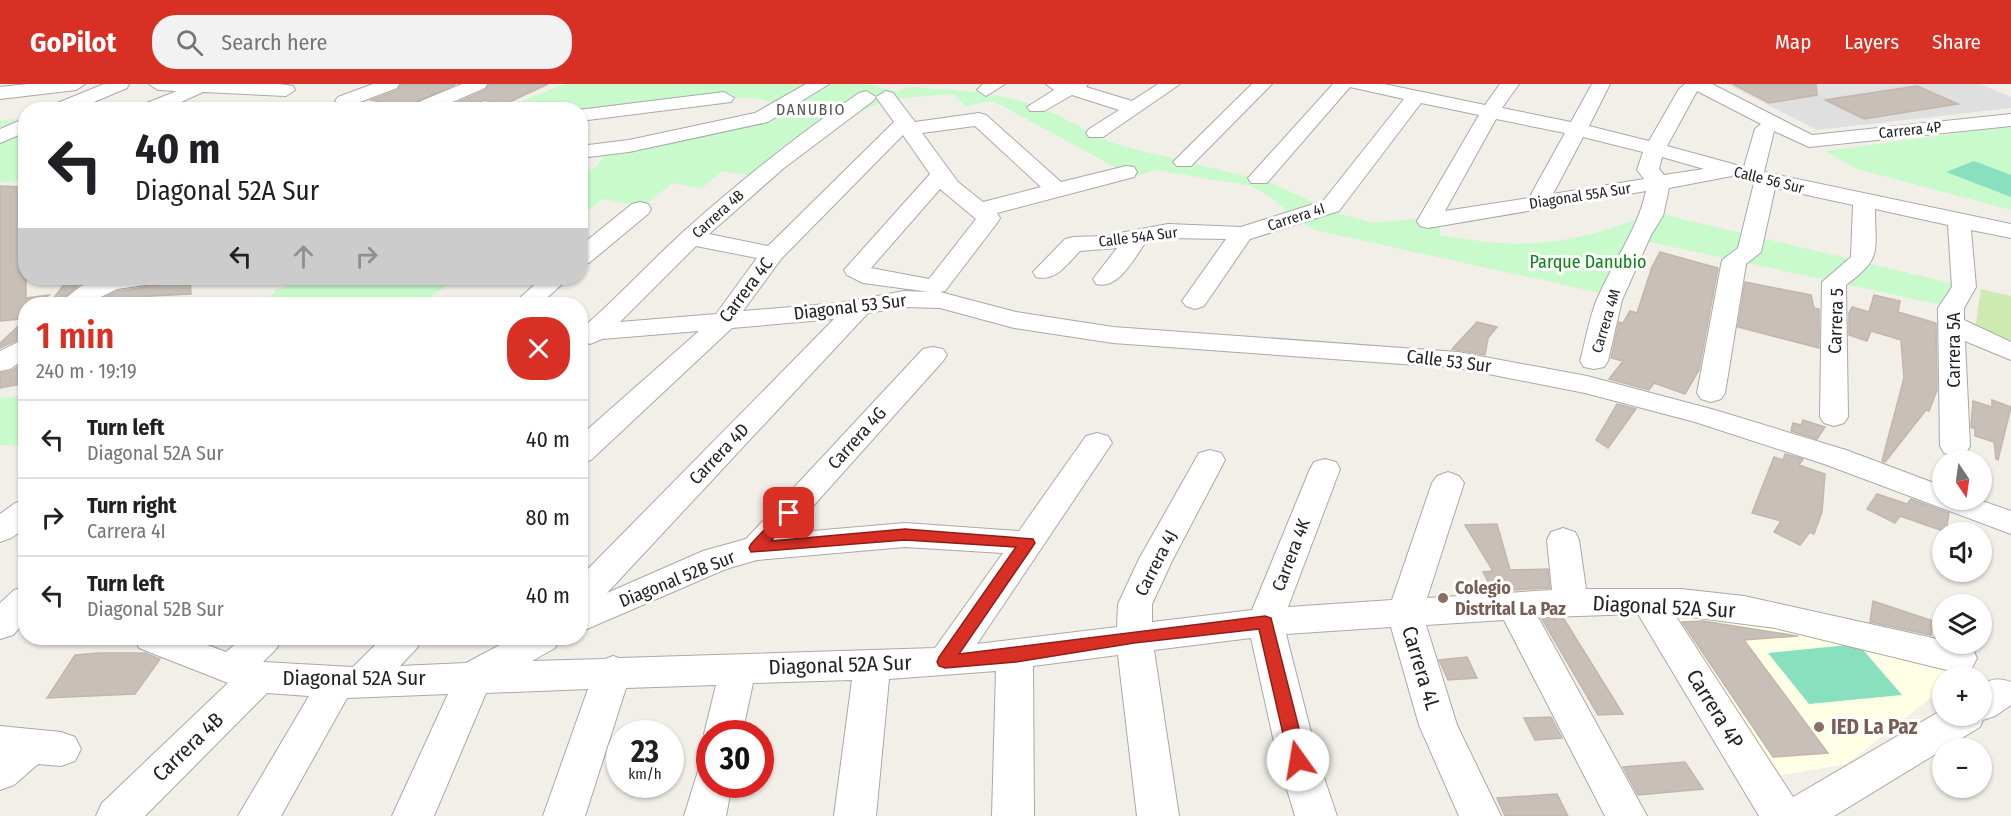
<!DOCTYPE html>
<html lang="en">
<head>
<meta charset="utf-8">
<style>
  body { margin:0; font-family:"Fira Sans Condensed",sans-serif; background:#f2f2f2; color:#202124; height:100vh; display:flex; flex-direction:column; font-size:22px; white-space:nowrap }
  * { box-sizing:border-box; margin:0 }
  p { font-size:20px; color:#757577 }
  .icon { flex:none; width:33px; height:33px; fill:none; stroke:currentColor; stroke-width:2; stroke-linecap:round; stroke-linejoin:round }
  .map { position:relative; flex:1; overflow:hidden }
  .side { position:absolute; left:18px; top:213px; width:570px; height:348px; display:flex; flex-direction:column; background:#fff; border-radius:24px; box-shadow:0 2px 4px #0004 }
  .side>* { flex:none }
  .hud { position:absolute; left:18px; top:18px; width:570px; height:183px; border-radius:24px; box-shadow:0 2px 4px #0004; background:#fff; color:#202124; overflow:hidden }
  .needle { width:39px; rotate:167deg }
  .controls { position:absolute; left:1932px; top:366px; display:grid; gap:12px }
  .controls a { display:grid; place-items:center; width:60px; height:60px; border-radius:50%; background:#fff; box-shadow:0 2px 4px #0004; font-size:30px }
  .speed { position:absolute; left:606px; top:636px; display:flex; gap:12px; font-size:30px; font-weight:700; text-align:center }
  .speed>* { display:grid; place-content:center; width:78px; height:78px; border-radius:50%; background:#fff; box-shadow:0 2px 4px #0004; line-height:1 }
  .speed small { font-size:15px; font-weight:400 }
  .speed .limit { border:9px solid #d22; background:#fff; color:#111 }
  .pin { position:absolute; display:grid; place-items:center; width:51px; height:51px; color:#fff; margin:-26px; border-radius:12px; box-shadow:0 3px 9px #0006 }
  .me { position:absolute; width:66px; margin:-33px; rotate:347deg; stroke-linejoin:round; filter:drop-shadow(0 0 4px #0008) }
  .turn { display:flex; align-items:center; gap:21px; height:126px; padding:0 18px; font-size:27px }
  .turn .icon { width:78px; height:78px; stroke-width:2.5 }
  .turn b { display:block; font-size:42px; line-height:51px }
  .lanes { display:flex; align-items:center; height:57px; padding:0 18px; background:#0003; justify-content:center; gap:30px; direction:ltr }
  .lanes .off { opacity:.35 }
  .round { display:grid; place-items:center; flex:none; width:63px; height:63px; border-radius:24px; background:#f2f2f2 }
  .headline { display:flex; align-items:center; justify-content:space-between; height:102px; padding:0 18px }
  h1 { font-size:36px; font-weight:600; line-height:45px; color:#d93025 }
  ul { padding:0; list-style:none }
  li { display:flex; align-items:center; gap:18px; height:78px; padding:0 18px; border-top:2px solid #e0e0e0 }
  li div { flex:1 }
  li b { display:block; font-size:22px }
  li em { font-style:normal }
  header { display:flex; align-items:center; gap:36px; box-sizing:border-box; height:84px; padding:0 30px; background:#d93025; color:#fff }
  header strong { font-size:28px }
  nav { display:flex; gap:33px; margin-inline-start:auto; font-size:21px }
  .search { width:420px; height:54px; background:#f2f2f2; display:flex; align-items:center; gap:15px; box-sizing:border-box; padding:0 21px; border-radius:24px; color:#757577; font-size:22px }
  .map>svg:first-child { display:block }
  .residential { fill:#e0dfdf }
  .education { fill:#ffffe5 }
  .grass { fill:#cdebb0 }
  .park { fill:#c8facc }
  .pitch { fill:#88e0be }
  .parking { fill:#e2e2e2 }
  .building { fill:#c7bfb8; stroke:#c4b6ab; stroke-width:1.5 }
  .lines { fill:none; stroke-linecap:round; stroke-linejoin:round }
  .minor-casing { stroke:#a9a9a9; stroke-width:2 }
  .minor { fill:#fff; fill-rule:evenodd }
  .route { fill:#d93025; stroke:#8d1f18; stroke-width:1.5 }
  .education-dot { fill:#8d6e63; stroke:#fff; stroke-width:2 }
  .labels { text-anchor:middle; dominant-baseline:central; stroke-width:6; stroke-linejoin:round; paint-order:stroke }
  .far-street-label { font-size:15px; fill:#222; stroke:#fff }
  .far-neighbourhood-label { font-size:16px; letter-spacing:1.5px; fill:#555; stroke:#fff }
  .park-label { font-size:18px; fill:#0c8416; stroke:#fff }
  .street-label { font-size:18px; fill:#222; stroke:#fff }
  .education-label { font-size:18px; font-weight:bold; fill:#785e54; stroke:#fff; text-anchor:start }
  .near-street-label { font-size:21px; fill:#222; stroke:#fff }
  .near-education-label { font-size:21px; font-weight:bold; fill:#785e54; stroke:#fff; text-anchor:start }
</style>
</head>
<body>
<header>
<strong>GoPilot</strong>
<div class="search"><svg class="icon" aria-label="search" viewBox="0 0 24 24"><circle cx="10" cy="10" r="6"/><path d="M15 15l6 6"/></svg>Search here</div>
<nav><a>Map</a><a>Layers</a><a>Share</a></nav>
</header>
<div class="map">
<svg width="2011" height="732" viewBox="0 0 2011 732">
  <rect width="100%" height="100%" fill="#f2efe9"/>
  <!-- residential -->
  <path class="residential" d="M1727,0H1981L2011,13V24L1817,46Z"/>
  <!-- education -->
  <path class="education" d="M1744,532L1968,585L1958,592H1942V605L1847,680L1777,692L1672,536Z"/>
  <!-- grass -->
  <path class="grass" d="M1981,205L2011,212V262L1975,245Z"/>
  <!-- park -->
  <g class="park">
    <path d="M565,0H869L898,8C911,0 919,4 933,5C973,6 1010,11 1046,26C1072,37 1095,53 1122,62L1266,97L1340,130L1373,139L1421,134L1440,143V151C1460,154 1480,158 1500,159C1550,163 1608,149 1653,128L1959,201L1947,222L1631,154L1605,210L1315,146L1295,135L1271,113L1251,102L1156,86L1133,93L1001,21L989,17L966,23L953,10L891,15L854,30L758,93L722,87L701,105L673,99L642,123L603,115L581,132V94L598,81L605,69L754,40L782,21L757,14H724L581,31L580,26H485L515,20Z"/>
    <path d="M25,34V96L0,99V47L8,42L0,43V37Z"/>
    <path d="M2011,42V126L1857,85L1825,67Z"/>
    <path d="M298,194H457L420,220H267L275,206L295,199Z"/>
    <path d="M25,311V362L0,361V314Z"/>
  </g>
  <!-- pitch -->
  <g class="pitch">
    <path d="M1974,77L2011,91V113L1946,88Z"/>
    <path d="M1858,560L1902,611L1809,620L1768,569Z"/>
  </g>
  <!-- parking -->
  <path class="parking" d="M1799,0H1911L1828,14Z"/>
  <!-- building -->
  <g class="building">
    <path d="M401,0H456L406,23L371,16L398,6Z"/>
    <path d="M489,0H548L503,21L484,16L462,26L444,24L486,6Z"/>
    <path d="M1733,0H1816L1817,11L1769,19Z"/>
    <path d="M1917,2L1958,20L1864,35L1825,16Z"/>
    <path d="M0,102L26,103V214L49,211L38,220H26V231L21,235L0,237Z"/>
    <path d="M1660,168L1718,184L1699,286L1685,310L1654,299L1649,306L1609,295L1623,277L1611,274L1619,238L1623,239L1630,227L1637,229L1652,183Z"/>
    <path d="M69,194H99L80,200L56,220H49Z"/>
    <path d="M165,194H190L191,210L150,212L144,220H91L118,207L160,201Z"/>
    <path d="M1745,198L1811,211L1814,224L1819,225V264L1738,243Z"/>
    <path d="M1874,211L1900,217L1898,228L1936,239L1937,306L1929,327L1926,326L1885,378L1882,377L1904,294L1901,256L1871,247L1867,257L1849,251V229L1852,223L1869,228Z"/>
    <path d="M26,235V252L0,264V259Z"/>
    <path d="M1477,238L1497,243L1488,254L1485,271L1452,265Z"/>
    <path d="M26,277V299L0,304V289L11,287Z"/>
    <path d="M1992,316L2011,323L1998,376L1996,375L1994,358L1975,352V345L1971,343L1973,317L1992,323Z"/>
    <path d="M1617,320L1636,325L1608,364L1596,356Z"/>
    <path d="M1803,336L1825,343L1817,355L1791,347L1793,339L1801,341Z"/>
    <path d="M1785,370L1803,375L1799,381L1825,390L1822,428L1814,450L1810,448L1800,461L1774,448L1781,437L1752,429L1774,373L1783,376Z"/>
    <path d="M1877,410L1907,420L1911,415L1949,429L1946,448L1900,432L1895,439L1867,425Z"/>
    <path d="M1497,440L1510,486L1548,485L1550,504L1493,507L1483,488L1493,487L1465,441Z"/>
    <path d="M1873,517L1933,537L1931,551L1870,538Z"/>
    <path d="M1542,535H1564L1623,630L1598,631Z"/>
    <path d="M1703,537L1798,552L1744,556L1828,669L1773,673L1682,538Z"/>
    <path d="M99,569H145L160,575L135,610L47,614L75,571Z"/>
    <path d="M1467,573L1477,594L1448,596L1439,576Z"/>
    <path d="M1551,633L1562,654L1535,656L1524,634Z"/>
    <path d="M1685,678L1703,705L1638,711L1623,683Z"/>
    <path d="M1557,710L1568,732H1505L1497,714Z"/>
  </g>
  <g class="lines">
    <!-- minor casing -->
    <g class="minor-casing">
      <g id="minor">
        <path d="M28,0H85L76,6L0,15V3Z"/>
        <path d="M104,0H129L127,4L75,26H48L50,22Z"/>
        <path d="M149,0H279L293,2L295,6L286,12L203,8L164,26H137L139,22L177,7L158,6Z"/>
        <path d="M373,0H399L397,4L352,21L345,23L335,17L338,13Z"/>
        <path d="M462,0H487L485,4L434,26H407L409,22Z"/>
        <path d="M806,0H829L768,38L629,68L580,74V62L629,56L755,29Z"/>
        <path d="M983,0H1005L986,12L977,6Z"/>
        <path d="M1046,0H1088L1086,3L1132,17L1158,0H1180L1103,53H1089L1086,49L1089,45L1119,26L1072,11L1044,27H1030L1027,23L1054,6Z"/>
        <path d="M1252,0H1272L1191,82H1177L1173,78L1177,74Z"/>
        <path d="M1333,0H1384L1485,21L1500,0H1519L1502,24L1571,38L1592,0H1610L1589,42L1649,57L1679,5L1685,0H1712L1812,51L2011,30V42L1809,63L1774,47L1764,88L2011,140V154L1971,146L1976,203L1964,224V236L2011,258V276L1965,257L1970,362L1966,369L1955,372L1944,369L1940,362L1938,224L1952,203L1948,141L1875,125C1875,167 1883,174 1846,201L1848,333L1844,339L1834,342L1824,339L1820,333L1822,198L1851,173L1853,121L1775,104L1761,168L1746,180L1725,309L1721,315L1711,318L1701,315L1697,309L1722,176L1738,164L1754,99L1732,92L1669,104L1663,132L1651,151L1622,216L1608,277L1604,283L1594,285L1584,283L1580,277C1586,256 1589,233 1598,213C1613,178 1638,145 1646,107L1428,144L1420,142L1417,137L1479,31L1421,19L1339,127L1250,155L1204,222L1195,225L1186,222L1182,217L1226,155L1168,154L1146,158C1133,175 1119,206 1096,200L1093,195L1117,164L1080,167C1067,180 1056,198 1036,193L1033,188L1065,155L1073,153L1104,152L1168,140L1241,143L1323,117L1404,15L1350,3L1267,99H1251L1248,94ZM1697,7L1761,40L1755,45L1744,83L1667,62ZM1496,35L1565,49L1529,114L1445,127ZM1583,53L1643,68L1637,86L1644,95L1553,110ZM1662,73L1704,85L1664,91L1659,85Z"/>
        <path d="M866,7L876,13L873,17L784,84L709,150L768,162L894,38L876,13L886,7L893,9L915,38L979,29L986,31L1061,98L1126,82L1134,83L1137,88L1134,93L997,129L1000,134L997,139L945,207L940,208L1016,228L1113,243L1458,268L1587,292L1715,326L1846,366L1942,402V416H1979L2011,427V450L1824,380L1695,338L1585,309L1458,284L1113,259L1014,244L940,224L904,223L868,229L607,509L703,467L746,455L923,265L933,263L943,265L947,271L943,277L789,449L905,439L1019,447L1086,352L1097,349L1108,352L1112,359L977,560L1117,543L1118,520L1139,475L1199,369L1210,366L1221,369L1225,376L1173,475L1152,520V538L1252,526L1310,385L1314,378L1325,375L1336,378L1340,385L1288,523L1392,516L1432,399L1437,392L1448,388L1459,392L1464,399L1427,514L1552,506L1547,456L1551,448L1563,444L1575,448L1579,456L1586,505H1681L1744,512L1942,556V560H1959L1972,564L1977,574L1972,584L1959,589L1775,544L1675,531L1793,713L1942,626V632H1982V601C1992,594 2000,594 2011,598V621L1995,632L1983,636L1980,643L1834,732H1759L1638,530L1549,533H1538L1647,732H1605L1504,536L1426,541L1457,641L1501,732H1459L1419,641L1391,543L1286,550L1318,676L1337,732H1295L1278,676L1251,554L1154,566L1179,732H1137L1118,571L1033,582L1034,732H992L996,587L889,595L876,732H834L852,596L753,599L742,650H710V662L704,650L716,601L626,604L585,732H543L588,605L486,609L434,732H392L448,610L347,614L281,732H238L309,612L267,609L145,732H96L102,719L228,599L139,564L134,554H189L226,568L242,554H282L277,564L263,578L353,583L382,554H422L417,564L400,582L466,579L513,554H560L555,564L532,577L605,575L613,572L619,574L935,564L1003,469L905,463L757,476L726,485L580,548V493L834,235L732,244L591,376L580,379V352L699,247L602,255L590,260L580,257V241L587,240C620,211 650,178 683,148C739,98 797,51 859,9ZM975,42L1041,103L983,118L958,98L922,49ZM903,51L930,90L844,186L847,191L863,199L930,208L904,207L839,219L743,227L781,175ZM940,105L976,135L929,195L871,184ZM696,162L757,174L716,230L620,238Z"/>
        <path d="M724,8L734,14L731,18L580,37L578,26Z"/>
        <path d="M26,34V48L0,59V45Z"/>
        <path d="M640,118L648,120L651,125L648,130L589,179L580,181V162L632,120Z"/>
        <path d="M104,194H163L160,199L117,205L87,220H58L81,202Z"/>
        <path d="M542,194H569L540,220H513Z"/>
        <path d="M26,254V274L10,285L0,287V267Z"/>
        <path d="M26,416V444L11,454L0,458V430L15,419Z"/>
        <path d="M26,502V537L13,551L0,555V519L14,506Z"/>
        <path d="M0,642L61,648L75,653L81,665L75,677L61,682L38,680L14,701L0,706Z"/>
        <path d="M710,683V700H732L726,732H684L698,687Z"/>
      </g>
    </g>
    <!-- minor -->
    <use href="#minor" class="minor"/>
  </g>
  <!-- route -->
  <path class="route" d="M789,424L796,429L771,457L905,445L1033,455L1035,459L1033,462L959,570L1265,532L1271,534L1307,676L1304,681L1298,684L1291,681L1289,676L1259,545L1134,559L1016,578L945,584L939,582L937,578L939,573L1016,463L905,456L751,468L749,464L751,460L784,425Z"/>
  <!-- markers -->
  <g class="education-dot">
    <circle cx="1443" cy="514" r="6"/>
    <circle cx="1819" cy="643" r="6"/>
  </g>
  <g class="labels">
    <!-- far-street labels -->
    <g class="far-street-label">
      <text transform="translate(1910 46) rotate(-6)">Carrera 4P</text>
      <text transform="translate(1769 96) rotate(14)">Calle 56 Sur</text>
      <text transform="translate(1580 112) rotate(-9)">Diagonal 55A Sur</text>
      <text transform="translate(718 130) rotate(-42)">Carrera 4B</text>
      <text transform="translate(1296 133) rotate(-18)">Carrera 4I</text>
      <text transform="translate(1138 153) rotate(-7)">Calle 54A Sur</text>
      <text transform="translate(1606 237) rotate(-73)">Carrera 4M</text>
    </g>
    <!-- far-neighbourhood labels -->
    <g class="far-neighbourhood-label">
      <text x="811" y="25">DANUBIO</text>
    </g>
    <!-- park labels -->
    <g class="park-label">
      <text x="1588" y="178">Parque Danubio</text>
    </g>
    <!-- street labels -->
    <g class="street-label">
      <text transform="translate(746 206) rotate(-53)">Carrera 4C</text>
      <text transform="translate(850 223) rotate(-7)">Diagonal 53 Sur</text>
      <text transform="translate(1836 237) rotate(-88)">Carrera 5</text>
      <text transform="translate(1954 266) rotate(-90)">Carrera 5A</text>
      <text transform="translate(1449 277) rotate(7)">Calle 53 Sur</text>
      <text transform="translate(857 354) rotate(-48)">Carrera 4G</text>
      <text transform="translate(719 370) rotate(-46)">Carrera 4D</text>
      <text transform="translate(1291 471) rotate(-69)">Carrera 4K</text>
      <text transform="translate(1156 479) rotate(-63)">Carrera 4J</text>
      <text transform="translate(677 495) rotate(-22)">Diagonal 52B Sur</text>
    </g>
    <!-- education labels -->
    <g class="education-label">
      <text x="1455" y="504">Colegio<tspan x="1455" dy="21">Distrital La Paz</tspan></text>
    </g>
    <!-- near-street labels -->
    <g class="near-street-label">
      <text transform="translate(1664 523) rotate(3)">Diagonal 52A Sur</text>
      <text transform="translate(840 581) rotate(-2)">Diagonal 52A Sur</text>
      <text transform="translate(1421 584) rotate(73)">Carrera 4L</text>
      <text x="354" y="594">Diagonal 52A Sur</text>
      <text transform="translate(1715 625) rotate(58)">Carrera 4P</text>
      <text transform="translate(188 663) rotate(-44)">Carrera 4B</text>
    </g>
    <!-- near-education labels -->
    <g class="near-education-label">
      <text x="1831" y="643">IED La Paz</text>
    </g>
  </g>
</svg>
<div class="controls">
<a><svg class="needle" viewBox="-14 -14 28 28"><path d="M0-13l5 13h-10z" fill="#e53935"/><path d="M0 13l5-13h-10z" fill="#757577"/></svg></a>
<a><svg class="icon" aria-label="sound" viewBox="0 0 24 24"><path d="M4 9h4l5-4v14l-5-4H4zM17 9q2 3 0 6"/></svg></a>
<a><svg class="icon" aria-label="layers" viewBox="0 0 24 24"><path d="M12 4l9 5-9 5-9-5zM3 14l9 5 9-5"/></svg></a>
<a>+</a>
<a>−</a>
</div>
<div class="speed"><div>23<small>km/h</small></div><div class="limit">30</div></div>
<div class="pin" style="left:789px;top:429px;background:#d93025"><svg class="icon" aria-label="arrive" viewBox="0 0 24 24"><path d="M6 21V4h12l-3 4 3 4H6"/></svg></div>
<svg class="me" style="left:1298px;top:676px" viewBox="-20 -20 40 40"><circle r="19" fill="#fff"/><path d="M0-13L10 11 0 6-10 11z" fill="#d93025"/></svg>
<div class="hud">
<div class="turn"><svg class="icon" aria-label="left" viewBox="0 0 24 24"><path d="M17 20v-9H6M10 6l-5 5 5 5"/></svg><div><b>40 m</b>Diagonal 52A Sur</div></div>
<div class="lanes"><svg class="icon" aria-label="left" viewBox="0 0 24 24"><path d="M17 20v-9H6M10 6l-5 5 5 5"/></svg><svg class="icon off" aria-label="ahead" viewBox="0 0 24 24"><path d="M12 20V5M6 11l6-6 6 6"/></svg><svg class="icon off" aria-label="right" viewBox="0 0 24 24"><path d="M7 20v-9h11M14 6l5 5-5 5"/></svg></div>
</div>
<section class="side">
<div class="headline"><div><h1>1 min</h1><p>240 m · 19:19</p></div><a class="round" style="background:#d93025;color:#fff"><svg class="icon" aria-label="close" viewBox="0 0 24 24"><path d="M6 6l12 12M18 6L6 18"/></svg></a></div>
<ul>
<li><svg class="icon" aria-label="left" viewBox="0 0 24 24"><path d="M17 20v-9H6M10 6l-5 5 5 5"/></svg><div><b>Turn left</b><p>Diagonal 52A Sur</p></div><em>40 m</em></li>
<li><svg class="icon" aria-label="right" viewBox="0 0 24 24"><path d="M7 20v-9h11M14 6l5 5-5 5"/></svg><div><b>Turn right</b><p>Carrera 4I</p></div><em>80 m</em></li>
<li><svg class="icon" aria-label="left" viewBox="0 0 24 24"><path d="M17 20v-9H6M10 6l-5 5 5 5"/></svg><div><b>Turn left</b><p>Diagonal 52B Sur</p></div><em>40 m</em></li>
</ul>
</section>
</div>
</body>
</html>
